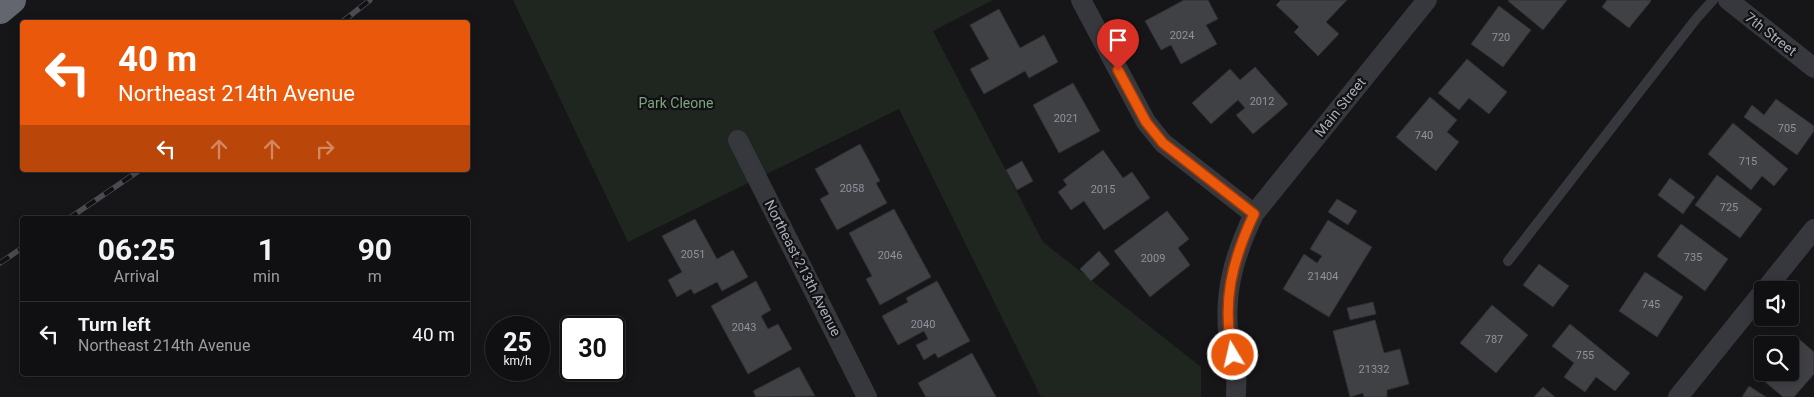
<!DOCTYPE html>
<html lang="en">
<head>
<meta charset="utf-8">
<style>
  body { margin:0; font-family:Roboto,sans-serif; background:#19191b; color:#f1f3f6; height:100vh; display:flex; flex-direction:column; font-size:19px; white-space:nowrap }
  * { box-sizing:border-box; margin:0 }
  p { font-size:16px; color:#9c9d9f }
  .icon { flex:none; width:28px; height:28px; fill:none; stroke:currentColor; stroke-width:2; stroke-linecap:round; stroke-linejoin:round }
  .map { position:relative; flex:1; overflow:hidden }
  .details { position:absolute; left:20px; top:216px; width:450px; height:160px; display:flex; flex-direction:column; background:#101012; border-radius:5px; box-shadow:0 2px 12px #0003,0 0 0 1px #303032 }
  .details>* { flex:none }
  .banner { position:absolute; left:20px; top:20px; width:450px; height:152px; border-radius:5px; box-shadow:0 2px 12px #0003,0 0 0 1px #303032; background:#ea580c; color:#fff; overflow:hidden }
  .tools { position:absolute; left:1754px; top:281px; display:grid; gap:10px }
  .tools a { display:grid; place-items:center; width:45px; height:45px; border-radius:5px; background:#101012; box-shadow:0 2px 12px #0003,0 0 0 1px #303032; font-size:25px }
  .speed { position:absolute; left:485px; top:316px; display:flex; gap:10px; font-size:25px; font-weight:700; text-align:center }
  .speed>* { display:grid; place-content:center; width:65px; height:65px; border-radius:50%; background:#101012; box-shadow:0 2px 12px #0003,0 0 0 1px #303032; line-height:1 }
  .speed small { font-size:12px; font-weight:400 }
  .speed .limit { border:2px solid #111; border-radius:8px; background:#fff; color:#111 }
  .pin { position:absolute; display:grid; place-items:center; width:42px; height:42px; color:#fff; margin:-51px -21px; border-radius:50% 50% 50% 0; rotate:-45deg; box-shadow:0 0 5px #0007 }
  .pin .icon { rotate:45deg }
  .me { position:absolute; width:55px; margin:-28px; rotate:351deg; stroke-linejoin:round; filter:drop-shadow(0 0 4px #0008) }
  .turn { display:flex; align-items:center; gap:18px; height:105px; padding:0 15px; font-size:22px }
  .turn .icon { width:65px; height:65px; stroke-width:2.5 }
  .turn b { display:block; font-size:35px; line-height:42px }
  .lanes { display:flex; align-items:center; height:48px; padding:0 15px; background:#0003; justify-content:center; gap:25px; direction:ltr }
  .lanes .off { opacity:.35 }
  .eta { display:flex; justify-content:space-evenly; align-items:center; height:85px; text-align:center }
  .eta b { font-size:30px; font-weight:700; line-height:35px }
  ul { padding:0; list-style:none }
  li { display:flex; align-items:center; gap:15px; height:65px; padding:0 15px; border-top:1px solid #303032 }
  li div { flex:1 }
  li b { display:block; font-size:19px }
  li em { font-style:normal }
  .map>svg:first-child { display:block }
  .green { fill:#1e261f }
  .building { fill:#404145; stroke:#303034 }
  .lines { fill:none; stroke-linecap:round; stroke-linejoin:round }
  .lane { stroke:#37383d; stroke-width:10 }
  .street { stroke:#37383d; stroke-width:20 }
  .highway { stroke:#63666e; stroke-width:28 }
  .rail-casing { stroke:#4a4c52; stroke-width:5.5 }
  .rail { stroke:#111113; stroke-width:4; stroke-dasharray:11; stroke-linecap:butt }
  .route-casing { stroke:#983908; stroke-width:12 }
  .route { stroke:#ea580c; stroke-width:9 }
  .labels { text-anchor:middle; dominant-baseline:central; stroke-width:4.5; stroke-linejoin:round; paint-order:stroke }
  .number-label { font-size:11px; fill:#8e929b }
  .street-label { font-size:14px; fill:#a8adb8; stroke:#111113 }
  .park-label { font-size:14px; fill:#7fa381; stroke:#111113 }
</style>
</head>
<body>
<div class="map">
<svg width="1814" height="397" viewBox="0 0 1814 397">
  <rect width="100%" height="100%" fill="#161618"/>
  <!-- green -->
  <path class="green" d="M513,0H993L933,31L1043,242L1201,367V397H1041L899,109L628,242Z"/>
  <!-- building -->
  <g class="building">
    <path d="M1184,0H1208L1218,19L1206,25L1217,44L1181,64L1171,45L1161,50L1145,21Z"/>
    <path d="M1281,0H1347L1326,22L1339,34L1318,56L1294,32L1299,27L1276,5Z"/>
    <path d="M1509,0H1567L1543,30L1508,1Z"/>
    <path d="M1607,0H1650L1651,1L1629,28L1602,7Z"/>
    <path d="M1499,6L1531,30L1503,67L1471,44Z"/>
    <path d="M999,9L1020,48L1044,35L1058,62L1029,78L1025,71L984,94L970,69L989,59L970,25Z"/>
    <path d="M1467,59L1507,92L1489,114L1469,98L1459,110L1438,93Z"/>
    <path d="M1255,67L1288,104L1253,134L1236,115L1245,108L1238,100L1211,124L1192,103L1230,69L1240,80Z"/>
    <path d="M1073,83L1100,131L1059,153L1033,105Z"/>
    <path d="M1430,97L1457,120L1447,132L1459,142L1436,171L1396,137Z"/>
    <path d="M1776,99L1814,126V131L1797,155L1744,117L1752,105L1764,115Z"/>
    <path d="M1733,123L1788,169L1774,186L1762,176L1751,190L1708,154Z"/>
    <path d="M860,144L880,181L876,183L887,203L837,230L820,199L829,194L815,169Z"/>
    <path d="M1103,150L1123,178L1132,172L1150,198L1104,230L1084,201L1071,210L1058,192L1067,185L1063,180Z"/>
    <path d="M1022,161L1033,181L1017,190L1006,170Z"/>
    <path d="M1717,175L1762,209L1740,238L1695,205Z"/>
    <path d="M1670,178L1695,197L1683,214L1658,195Z"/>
    <path d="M1337,199L1357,211L1348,225L1328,212Z"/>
    <path d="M894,209L931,277L880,305L866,279L872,276L849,233Z"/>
    <path d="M1167,211L1189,239L1178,248L1190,265L1150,297L1114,251Z"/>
    <path d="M695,219L717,259L733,250L748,277L722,291L717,282L694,294L691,289L677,297L668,280L682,272L662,236Z"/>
    <path d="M1328,220L1372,247L1329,317L1283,289L1304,254L1317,263L1322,256L1310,249Z"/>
    <path d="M1681,224L1728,259L1705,291L1657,256Z"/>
    <path d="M1099,251L1110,264L1091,281L1080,269Z"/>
    <path d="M1539,264L1569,286L1553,307L1523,285Z"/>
    <path d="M1645,272L1683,297L1657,337L1619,311Z"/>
    <path d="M756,281L771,310L761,316L768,329L778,324L792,349L748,374L711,306Z"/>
    <path d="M937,281L970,341L938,358L935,353L924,360L916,345L928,339L924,331L898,345L882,316L908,302L906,298Z"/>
    <path d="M1373,302L1376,314L1350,320L1347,308Z"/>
    <path d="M1492,305L1528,335L1496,373L1460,343Z"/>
    <path d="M1375,320L1384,353L1400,349L1409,384L1387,390V397H1364L1363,393L1350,397L1333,331Z"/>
    <path d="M1570,324L1630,373L1615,391L1596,377L1585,392L1564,377L1574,363L1552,346Z"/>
    <path d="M1799,339L1814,352V374L1794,397H1783L1764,381L1771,372H1790V350Z"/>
    <path d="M972,353L996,397H926L918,383Z"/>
    <path d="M799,367L815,396L756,397L753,391Z"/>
    <path d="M1749,386L1766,397H1742Z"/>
    <path d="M1543,387L1555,397H1534Z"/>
  </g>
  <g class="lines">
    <!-- lane -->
    <path class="lane" d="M1508,261L1696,19L1713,0"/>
    <!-- street -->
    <g class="street">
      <path d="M1081,0L1146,122L1163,143L1254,214"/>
      <path d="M1728,0L1814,68"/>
      <path d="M738,140L867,397"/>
      <path d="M1765,290L1814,229"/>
      <path d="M1236,397C1236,388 1237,379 1236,370C1235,360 1231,350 1229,340C1223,293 1234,256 1254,214L1427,0"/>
      <path d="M1678,397L1762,293"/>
    </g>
    <!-- highway -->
    <path class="highway" d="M0,10L12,0"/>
    <!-- rail casing -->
    <g class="rail-casing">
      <g id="rail">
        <path d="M342,22L370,0"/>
        <path d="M68,219L140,170"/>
        <path d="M0,263L22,248"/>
      </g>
    </g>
    <!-- rail -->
    <use href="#rail" class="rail"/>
  </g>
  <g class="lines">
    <!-- route casing -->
    <g class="route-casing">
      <path id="route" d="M1118,70L1146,122L1163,143L1254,214C1232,261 1221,303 1233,355"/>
    </g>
    <!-- route -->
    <use href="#route" class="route"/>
  </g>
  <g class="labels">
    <!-- number labels -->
    <g class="number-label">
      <text x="1182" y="35">2024</text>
      <text x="1501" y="37">720</text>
      <text x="1262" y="101">2012</text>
      <text x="1066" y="118">2021</text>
      <text x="1787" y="128">705</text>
      <text x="1424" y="135">740</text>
      <text x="1748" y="161">715</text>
      <text x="852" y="188">2058</text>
      <text x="1103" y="189">2015</text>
      <text x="1729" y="207">725</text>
      <text x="693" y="254">2051</text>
      <text x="890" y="255">2046</text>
      <text x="1693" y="257">735</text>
      <text x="1153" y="258">2009</text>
      <text x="1323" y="276">21404</text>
      <text x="1651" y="304">745</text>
      <text x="923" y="324">2040</text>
      <text x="744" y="327">2043</text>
      <text x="1494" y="339">787</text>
      <text x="1585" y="355">755</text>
      <text x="1374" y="369">21332</text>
    </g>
    <!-- street labels -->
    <g class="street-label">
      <text transform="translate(1771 34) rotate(38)">7th Street</text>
      <text transform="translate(1340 107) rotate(-51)">Main Street</text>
      <text transform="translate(803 268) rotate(63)">Northeast 213th Avenue</text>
    </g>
    <!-- park labels -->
    <g class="park-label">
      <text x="676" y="103">Park Cleone</text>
    </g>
  </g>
</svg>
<div class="tools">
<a><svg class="icon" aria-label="sound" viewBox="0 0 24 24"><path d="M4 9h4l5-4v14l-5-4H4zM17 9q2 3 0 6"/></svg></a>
<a><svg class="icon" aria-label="search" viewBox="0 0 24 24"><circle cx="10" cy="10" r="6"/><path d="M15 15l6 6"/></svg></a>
</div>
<div class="speed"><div>25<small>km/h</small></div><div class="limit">30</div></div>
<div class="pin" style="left:1118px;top:70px;background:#d93025"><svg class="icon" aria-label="arrive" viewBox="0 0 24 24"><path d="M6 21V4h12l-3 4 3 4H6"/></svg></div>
<svg class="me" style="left:1233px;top:355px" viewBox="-20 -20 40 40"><circle r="17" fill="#ea580c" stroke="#fff" stroke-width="3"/><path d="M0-11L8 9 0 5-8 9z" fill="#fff"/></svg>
<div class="banner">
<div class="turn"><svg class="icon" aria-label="left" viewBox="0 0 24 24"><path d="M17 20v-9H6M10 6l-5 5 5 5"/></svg><div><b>40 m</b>Northeast 214th Avenue</div></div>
<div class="lanes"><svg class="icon" aria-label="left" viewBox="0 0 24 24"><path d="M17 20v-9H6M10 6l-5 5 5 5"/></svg><svg class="icon off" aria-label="ahead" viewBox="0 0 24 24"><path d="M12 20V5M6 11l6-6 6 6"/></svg><svg class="icon off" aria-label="ahead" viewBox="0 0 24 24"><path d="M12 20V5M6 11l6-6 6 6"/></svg><svg class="icon off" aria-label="right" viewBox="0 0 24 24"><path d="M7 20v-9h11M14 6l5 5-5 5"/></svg></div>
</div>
<section class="details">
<div class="eta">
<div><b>06:25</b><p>Arrival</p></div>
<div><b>1</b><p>min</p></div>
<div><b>90</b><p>m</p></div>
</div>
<ul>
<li><svg class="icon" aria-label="left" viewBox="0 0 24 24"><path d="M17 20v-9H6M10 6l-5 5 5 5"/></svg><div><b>Turn left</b><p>Northeast 214th Avenue</p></div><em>40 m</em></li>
</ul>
</section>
</div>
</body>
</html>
